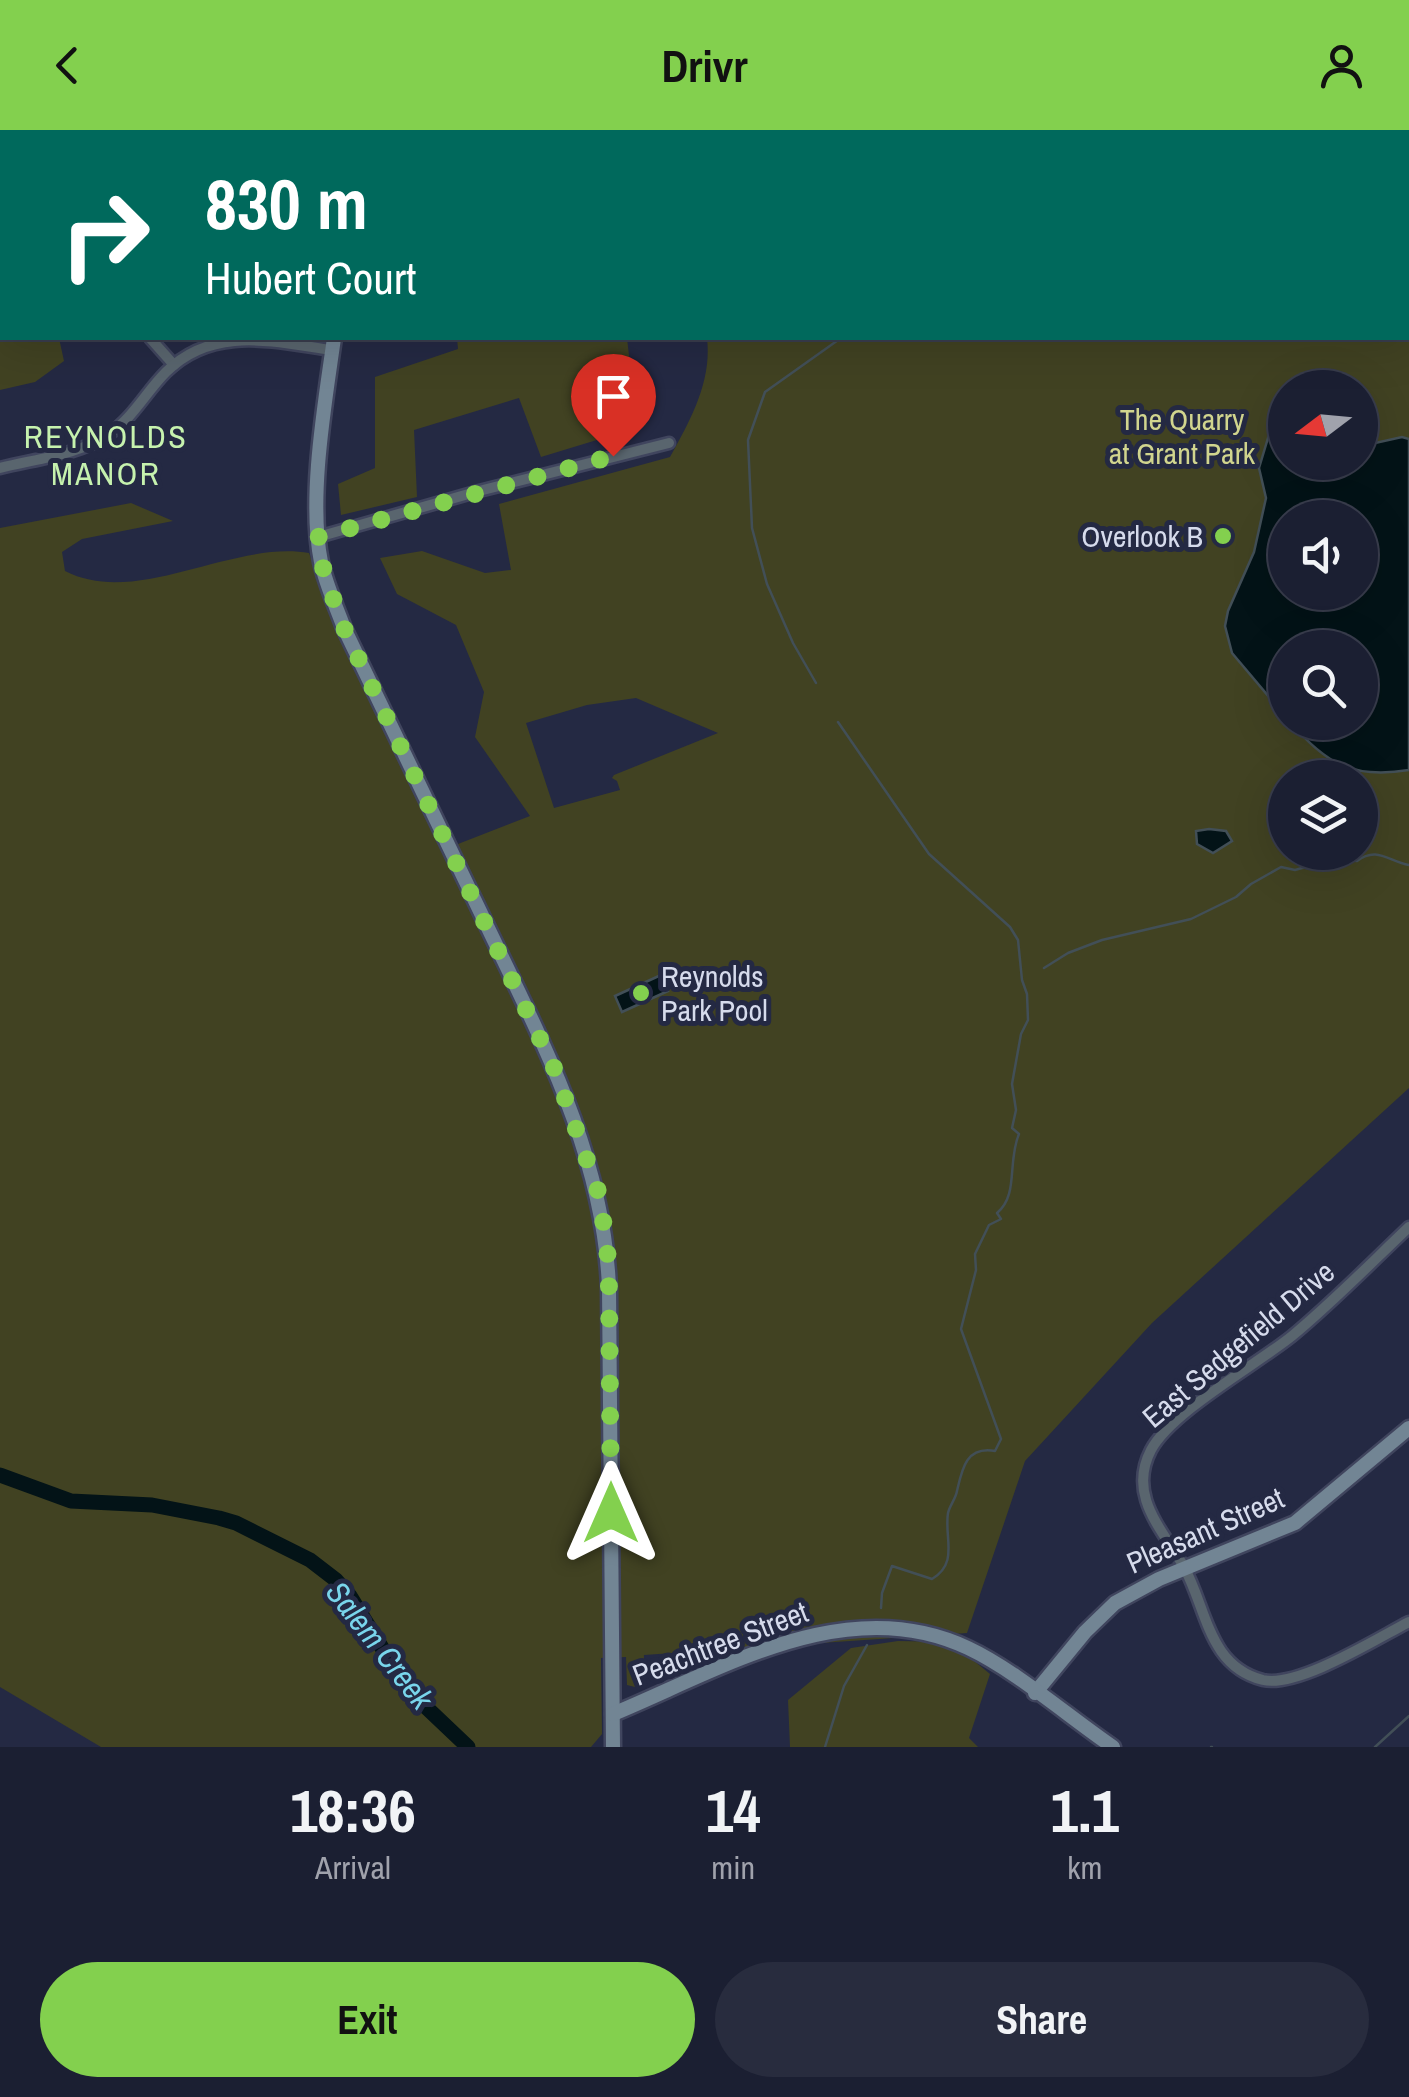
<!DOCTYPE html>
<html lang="en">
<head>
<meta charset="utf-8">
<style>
  body { margin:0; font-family:"Archivo Narrow",sans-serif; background:#282c3e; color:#f1f3f6; height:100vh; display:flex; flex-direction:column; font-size:38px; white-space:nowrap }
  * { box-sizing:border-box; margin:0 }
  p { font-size:32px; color:#a0a2ac }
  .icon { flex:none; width:55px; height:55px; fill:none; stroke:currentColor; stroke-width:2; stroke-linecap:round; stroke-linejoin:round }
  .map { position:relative; height:1617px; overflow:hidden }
  .drawer { display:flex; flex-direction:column; background:#1b1f32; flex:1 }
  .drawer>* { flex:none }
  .banner { position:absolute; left:0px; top:0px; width:1410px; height:210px; box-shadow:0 10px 40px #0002,0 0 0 2px #393d4d; background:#00695c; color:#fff; overflow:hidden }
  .needle { width:65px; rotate:254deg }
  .tools { position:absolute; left:1268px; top:240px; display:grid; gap:20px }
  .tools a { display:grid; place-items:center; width:110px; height:110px; border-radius:50%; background:#1b1f32; box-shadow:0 10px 40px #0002,0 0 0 2px #393d4d; font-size:50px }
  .pin { position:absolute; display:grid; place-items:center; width:85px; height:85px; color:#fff; margin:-102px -42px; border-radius:50% 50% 50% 0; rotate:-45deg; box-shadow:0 0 10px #0007 }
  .pin .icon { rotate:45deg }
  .me { position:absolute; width:110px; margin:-55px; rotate:0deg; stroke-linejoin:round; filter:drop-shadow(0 0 8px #0008) }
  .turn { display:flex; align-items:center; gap:35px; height:210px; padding:0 40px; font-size:45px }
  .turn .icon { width:130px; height:130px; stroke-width:2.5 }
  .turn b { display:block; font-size:70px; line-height:85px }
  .eta { display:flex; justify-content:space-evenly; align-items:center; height:170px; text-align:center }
  .eta b { font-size:60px; font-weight:800; line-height:70px }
  .button { display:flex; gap:20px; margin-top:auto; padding:20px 40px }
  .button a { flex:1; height:115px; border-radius:60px; background:#83d04e; color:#111; font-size:40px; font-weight:800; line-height:115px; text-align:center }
  .button a+a { background:#282c3e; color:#f1f3f6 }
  header { display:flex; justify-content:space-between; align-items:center; height:130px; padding:0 40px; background:#83d04e; color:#111; font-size:45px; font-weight:800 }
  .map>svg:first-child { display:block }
  .green { fill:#414222; fill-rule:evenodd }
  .water { fill:#031317; stroke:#424f57; stroke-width:2.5; fill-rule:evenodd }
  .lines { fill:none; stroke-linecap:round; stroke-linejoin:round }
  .stream { stroke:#424f57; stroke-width:2.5 }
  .river { stroke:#031317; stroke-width:15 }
  .street-casing { stroke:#40455e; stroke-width:15 }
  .secondary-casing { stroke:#40455e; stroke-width:19 }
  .street { stroke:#59656e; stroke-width:10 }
  .secondary { stroke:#728594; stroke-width:14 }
  .route { stroke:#83d04e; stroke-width:18; stroke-dasharray:0 32.4 }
  .poi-dot { fill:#83d04e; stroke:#242943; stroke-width:4 }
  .labels { text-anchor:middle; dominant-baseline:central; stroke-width:10; stroke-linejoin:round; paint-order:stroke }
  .park-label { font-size:30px; fill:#d1d58e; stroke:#242943 }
  .poi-label { font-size:30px; fill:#d6dbec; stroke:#242943; text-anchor:end }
  .street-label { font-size:30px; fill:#d6dbec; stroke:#242943 }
  .neighbourhood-label { font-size:32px; letter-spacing:2.5px; fill:#c6f2ae; stroke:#242943 }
  .water-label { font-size:32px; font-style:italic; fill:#79d5eb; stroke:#242943 }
</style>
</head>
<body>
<header><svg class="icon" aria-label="back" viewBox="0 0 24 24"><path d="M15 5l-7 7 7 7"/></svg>Drivr<svg class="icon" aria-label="person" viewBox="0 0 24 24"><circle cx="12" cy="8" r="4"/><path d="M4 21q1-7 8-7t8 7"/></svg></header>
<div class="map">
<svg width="1409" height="1617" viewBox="0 0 1409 1617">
  <rect width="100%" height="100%" fill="#242943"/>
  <!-- green -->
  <g class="green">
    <path d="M957,0H1409V958L1152,1193L1025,1331L967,1503L644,1525L643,1554L639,1558L627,1555L626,1527L601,1528L602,1604L591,1617H101L0,1557V398L131,373L173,391L82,409L62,422L65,441C137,478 231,410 309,423L333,488L445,725L458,714L530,686L475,607L484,562L456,495L397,464L380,428L422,421L485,443L511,440L499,374L670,327C691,289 712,251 707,208H1408V2ZM1285,258H1360V332H1285ZM1285,388H1360V462H1285ZM1285,518H1360V592H1285ZM636,568L718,603L614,645L612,648L617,651L620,660L554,678L526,593L587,575ZM1285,648H1360V722H1285Z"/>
    <path d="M0,99L2,208H59L64,231L35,252L0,260Z"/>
    <path d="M457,208H627L632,252L646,295L541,327L519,268L414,300L417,367L341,385L338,354L375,338V247L458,219Z"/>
    <path d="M898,1511L951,1512L990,1544L969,1608L978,1617H790L788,1570L851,1518Z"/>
  </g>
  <!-- water -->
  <g class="water">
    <path d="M1285,275V332H1360V307L1371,314L1402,307L1409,309V640C1354,649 1327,635 1291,593L1360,592V518H1285V586L1232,523L1225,496L1228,481L1254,422L1266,368L1259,338L1271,298ZM1285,388H1360V462H1285Z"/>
    <path d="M1209,699L1226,701L1232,711L1213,723L1197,714L1196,701Z"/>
    <path d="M661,845L668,861L622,882L615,866Z"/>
  </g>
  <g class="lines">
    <!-- stream -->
    <g class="stream">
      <path d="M1083,2L1084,0"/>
      <path d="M0,150L2,148"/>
      <path d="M816,553L793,513L767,454L752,398L748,310L765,262L841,208"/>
      <path d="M838,592L929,724L1010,797L1018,810L1022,850L1027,864L1028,890L1021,904L1012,954L1016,980L1012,998L1019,1004C1007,1032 1019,1065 997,1083L1001,1089L989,1095L975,1124L976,1140L961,1199L1001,1309L995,1321C966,1316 962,1339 957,1361C956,1368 950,1375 948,1383C944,1408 959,1433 932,1449L892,1436L882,1463L881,1478"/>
      <path d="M1044,838L1068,823L1102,810L1191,789L1236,767L1251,754L1281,737L1295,740L1334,729L1357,731C1377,716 1388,731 1409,735"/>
      <path d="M825,1617L844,1556L867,1515"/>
      <path d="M1211,1617H1212"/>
      <path d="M1375,1617L1409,1586"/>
    </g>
    <!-- river -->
    <path class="river" d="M0,1345L71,1371L152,1375L219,1388L236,1393L310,1430L336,1450L350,1466L408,1560L468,1617"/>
    <!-- street casing -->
    <g class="street-casing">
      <g id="street">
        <path d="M534,2L542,0"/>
        <path d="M150,208L174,235"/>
        <path d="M0,338C35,329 79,325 109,304C133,288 146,262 166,242C213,195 274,212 332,220"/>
        <path d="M318,407L479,361L669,313"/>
        <path d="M1409,1097C1371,1133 1333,1172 1292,1206C1256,1235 1171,1282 1151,1320C1127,1366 1163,1400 1184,1437C1207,1479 1208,1536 1263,1550C1298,1558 1376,1509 1409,1492"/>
      </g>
    </g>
    <!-- secondary casing -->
    <g class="secondary-casing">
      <g id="secondary">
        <path d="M363,2V0"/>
        <path d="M334,208C325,273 308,368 321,432C326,455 336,476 344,498C392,599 441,699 489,800C544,915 604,1028 609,1158L613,1617"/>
        <path d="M1035,1563L1085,1502L1115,1473L1159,1449L1295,1393L1409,1298"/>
        <path d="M613,1584C724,1538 848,1461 968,1518C1015,1540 1069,1587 1113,1617"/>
      </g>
    </g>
    <!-- street -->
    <use href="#street" class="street"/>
    <!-- secondary -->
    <use href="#secondary" class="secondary"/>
  </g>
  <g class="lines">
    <!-- route -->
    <path class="route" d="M611,1383L609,1158L607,1113L598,1061L555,940L344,498L324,443L318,407L613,326"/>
  </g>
  <!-- markers -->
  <g class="poi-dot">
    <circle cx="1223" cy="406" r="10"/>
    <circle cx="641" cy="863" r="10"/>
  </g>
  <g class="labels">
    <!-- park labels -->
    <g class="park-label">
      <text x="1182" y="289">The Quarry<tspan x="1182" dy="34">at Grant Park</tspan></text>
    </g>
    <!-- poi labels -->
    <g class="poi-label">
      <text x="1203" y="406">Overlook B</text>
      <text x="661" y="846" text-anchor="start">Reynolds<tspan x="661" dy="34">Park Pool</tspan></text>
    </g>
    <!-- street labels -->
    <g class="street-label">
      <text transform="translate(1238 1214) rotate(-40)">East Sedgefield Drive</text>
      <text transform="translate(1205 1400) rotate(-24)">Pleasant Street</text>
      <text transform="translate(720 1513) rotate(-21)">Peachtree Street</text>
    </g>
    <!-- neighbourhood labels -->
    <g class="neighbourhood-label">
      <text x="106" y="306">REYNOLDS<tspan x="106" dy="37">MANOR</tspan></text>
    </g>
    <!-- water labels -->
    <g class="water-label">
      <text transform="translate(380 1515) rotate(52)">Salem Creek</text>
    </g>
  </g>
</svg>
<div class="tools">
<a><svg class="needle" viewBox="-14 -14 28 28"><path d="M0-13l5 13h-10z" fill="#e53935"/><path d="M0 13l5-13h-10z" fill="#a0a2ac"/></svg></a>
<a><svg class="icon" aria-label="sound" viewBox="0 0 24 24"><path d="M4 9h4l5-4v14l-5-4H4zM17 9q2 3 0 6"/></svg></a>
<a><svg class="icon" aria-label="search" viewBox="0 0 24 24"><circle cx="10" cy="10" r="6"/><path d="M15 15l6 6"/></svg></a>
<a><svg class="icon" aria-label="layers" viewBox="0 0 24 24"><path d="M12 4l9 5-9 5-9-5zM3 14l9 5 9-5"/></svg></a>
</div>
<div class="pin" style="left:613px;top:326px;background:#d93025"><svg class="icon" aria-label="arrive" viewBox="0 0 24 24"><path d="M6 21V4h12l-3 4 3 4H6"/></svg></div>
<svg class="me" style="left:611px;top:1383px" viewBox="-20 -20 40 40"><path d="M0-17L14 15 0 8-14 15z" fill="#83d04e" stroke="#fff" stroke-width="4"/></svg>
<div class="banner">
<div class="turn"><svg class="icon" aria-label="right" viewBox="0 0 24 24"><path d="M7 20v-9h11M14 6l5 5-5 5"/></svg><div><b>830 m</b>Hubert Court</div></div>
</div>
</div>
<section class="drawer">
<div class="eta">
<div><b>18:36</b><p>Arrival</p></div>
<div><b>14</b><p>min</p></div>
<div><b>1.1</b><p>km</p></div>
</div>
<div class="button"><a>Exit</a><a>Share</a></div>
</section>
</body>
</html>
